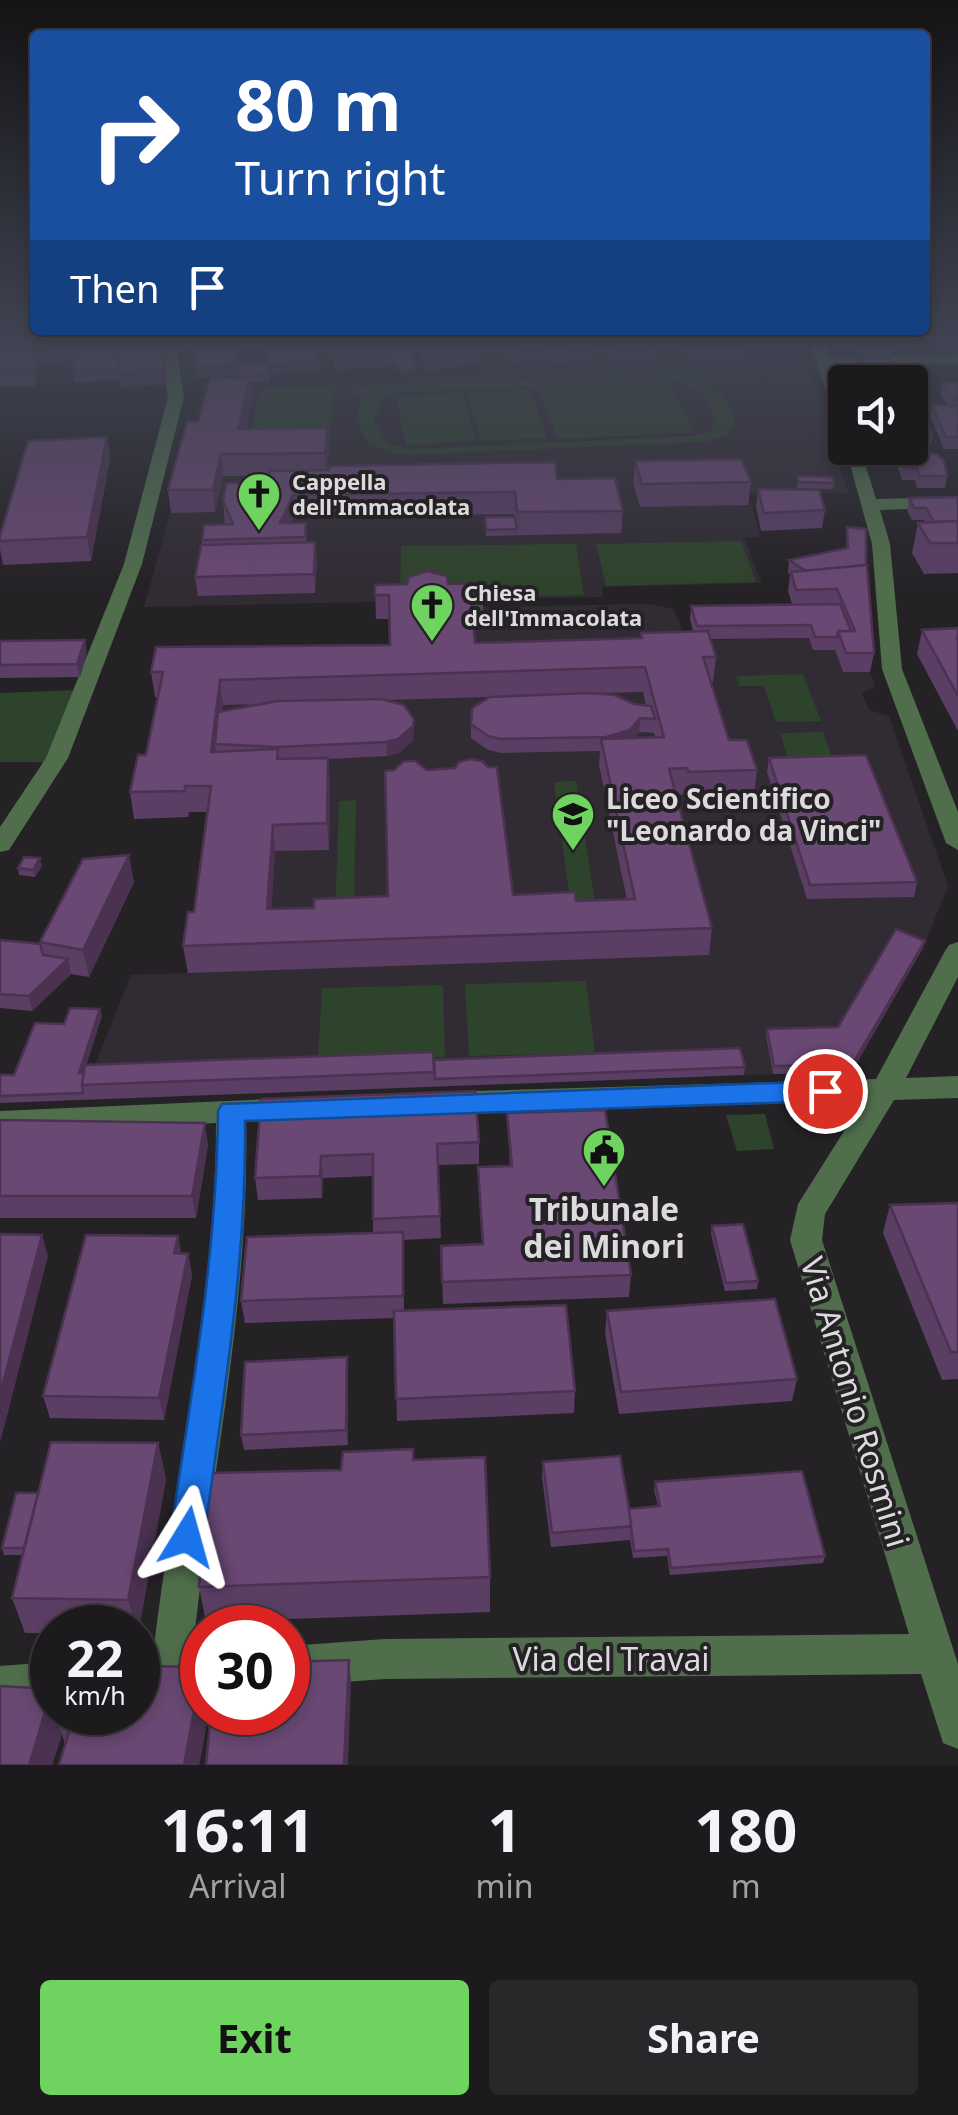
<!DOCTYPE html>
<html lang="en">
<head>
<meta charset="utf-8">
<style>
  body { margin:0; font-family:"Noto Sans",sans-serif; background:#292729; color:#f1f3f6; height:100vh; display:flex; flex-direction:column; font-size:38px; white-space:nowrap }
  * { box-sizing:border-box; margin:0 }
  p { font-size:32px; color:#a0a1a3 }
  .icon { flex:none; width:55px; height:55px; fill:none; stroke:currentColor; stroke-width:2; stroke-linecap:round; stroke-linejoin:round }
  .map { position:relative; height:1765px; overflow:hidden }
  .side { display:flex; flex-direction:column; background:#1c1a1c; flex:1 }
  .side>* { flex:none }
  .banner { position:absolute; left:30px; top:30px; width:900px; height:305px; border-radius:10px; box-shadow:0 5px 15px #0003,0 0 0 2px #3a383b; background:#1a4fa0; color:#fff; overflow:hidden }
  .fabs { position:absolute; left:828px; top:365px; display:grid; gap:20px }
  .fabs a { display:grid; place-items:center; width:100px; height:100px; border-radius:10px; background:#1c1a1c; box-shadow:0 5px 15px #0003,0 0 0 2px #3a383b; font-size:50px }
  .speed { position:absolute; left:30px; top:1605px; display:flex; gap:20px; font-size:50px; font-weight:700; text-align:center }
  .speed>* { display:grid; place-content:center; width:130px; height:130px; border-radius:50%; background:#1c1a1c; box-shadow:0 5px 15px #0003,0 0 0 2px #3a383b; line-height:1 }
  .speed small { font-size:25px; font-weight:400 }
  .speed .limit { border:15px solid #d22; background:#fff; color:#111 }
  .pin { position:absolute; display:grid; place-items:center; width:85px; height:85px; color:#fff; margin:-42px; border:5px solid #fff; border-radius:50%; box-shadow:0 2px 10px #0007 }
  .me { position:absolute; width:110px; margin:-55px; rotate:8deg; stroke-linejoin:round; filter:drop-shadow(0 0 8px #0008) }
  .turn { display:flex; align-items:center; gap:35px; height:210px; padding:0 40px; font-size:45px }
  .turn .icon { width:130px; height:130px; stroke-width:2.5 }
  .turn b { display:block; font-size:70px; line-height:85px }
  .then { display:flex; align-items:center; height:95px; padding:0 40px; background:#0003; gap:20px; font-size:38px }
  .eta { display:flex; justify-content:space-evenly; align-items:center; height:170px; text-align:center }
  .eta b { font-size:60px; font-weight:700; line-height:70px }
  .cta { display:flex; gap:20px; margin-top:auto; padding:20px 40px }
  .cta a { flex:1; height:115px; border-radius:10px; background:#6fd360; color:#111; font-size:40px; font-weight:700; line-height:115px; text-align:center }
  .cta a+a { background:#292729; color:#f1f3f6 }
  .map>svg:first-child { display:block }
  .built { fill:#312b33 }
  .green { fill:#2e432b; fill-rule:evenodd }
  .lines { fill:none; stroke-linecap:round; stroke-linejoin:round }
  .minor { fill:#506e4c; fill-rule:evenodd }
  .wall { fill:#5a3e63; fill-rule:evenodd }
  .shaded-wall { fill:#4a3250 }
  .building { fill:#694873; stroke:#4a3250; stroke-width:2.5; fill-rule:evenodd }
  .route { fill:#1a73e8; stroke:#114b97; stroke-width:2.5 }
  .labels { text-anchor:middle; dominant-baseline:central; stroke-width:8; stroke-linejoin:round; paint-order:stroke }
  .far-poi-label { font-size:22px; font-weight:bold; fill:#dcdadd; stroke:#252226; text-anchor:start }
  .poi-label { font-size:28px; font-weight:bold; fill:#dcdadd; stroke:#252226; text-anchor:start }
  .near-poi-label { font-size:32px; font-weight:bold; fill:#dcdadd; stroke:#252226 }
  .near-street-label { font-size:32px; fill:#dcdadd; stroke:#252226 }
</style>
</head>
<body>
<div class="map">
<svg width="958" height="1765" viewBox="0 0 958 1765">
  <rect width="100%" height="100%" fill="#252226"/>
  <!-- built -->
  <g class="built">
    <path d="M807,359L848,493L748,494L761,537L744,538L762,583L602,587L603,597L144,607L190,443L212,396L200,390L202,385Z"/>
    <path d="M650,604L674,609L686,640L809,638L814,650H835L843,672H870L875,687L862,693L869,710L889,716L948,886L923,948L895,937L836,1035L766,1037L773,1074L85,1100L89,1080L131,975L187,973L214,812H190L188,817L134,819L165,697H155L160,671L474,667L471,618L482,607Z"/>
  </g>
  <!-- green -->
  <g class="green">
    <path d="M707,372L711,379L699,381L723,396L735,421L729,434L704,442L401,455L369,445L356,422L360,400L367,395L355,394L354,387ZM673,380L705,395L716,421L711,431L694,436L409,449L387,443L374,421L383,398L405,392Z"/>
    <path d="M668,382L695,432L558,439L539,388Z"/>
    <path d="M334,387L330,447L249,448L259,389Z"/>
    <path d="M530,390L547,438L481,441L467,393Z"/>
    <path d="M462,393L477,441L406,445L396,397Z"/>
    <path d="M741,541L756,582L606,586L596,544Z"/>
    <path d="M576,544L584,595L453,597L400,592L401,546Z"/>
    <path d="M803,674L821,721L776,722L764,686H739L736,676Z"/>
    <path d="M78,690L47,762H0V693Z"/>
    <path d="M823,732L835,765L790,766L780,733Z"/>
    <path d="M576,781L597,914H572L554,782Z"/>
    <path d="M356,800L354,918L335,919L339,801Z"/>
    <path d="M586,981L595,1053L469,1056L465,984Z"/>
    <path d="M443,985L445,1057L318,1060L322,988Z"/>
    <path d="M765,1114L774,1149L737,1151L726,1115Z"/>
  </g>
  <g class="lines">
    <!-- minor -->
    <g class="minor">
      <path d="M161,341H175L184,397L142,564L68,758L9,850L0,852V827L46,758L124,564L168,397Z"/>
      <path d="M810,341H824L830,358L958,355V363L833,367L845,402V431L837,426Z"/>
      <path d="M845,446L860,448L876,499L958,497V507L880,510L890,544L902,669L958,812V850L946,843L882,669L872,544Z"/>
      <path d="M958,942V977L906,1078L958,1076V1098L894,1100L825,1214L822,1240L958,1664V1749L943,1743L921,1674L385,1679L288,1686V1646L385,1639L909,1634L790,1240L798,1204L863,1101L445,1114L435,1111L430,1103L435,1095L445,1092L876,1079L945,951L949,945Z"/>
      <path d="M295,1098L305,1101L310,1109L305,1117L246,1122C250,1300 211,1473 193,1649C202,1661 206,1673 200,1687L186,1693L172,1687L153,1654C174,1477 216,1302 216,1123L0,1133V1111Z"/>
      <path d="M52,1662V1702L0,1706V1666Z"/>
    </g>
  </g>
  <!-- wall -->
  <g class="wall">
    <path d="M190,341H285L288,349L308,347L306,341H371L372,342L384,341H442V348L482,362L427,371L419,353L410,354L417,373L401,375L396,365L336,370L330,354L314,351L318,361V372L270,375L271,381L250,382L252,398L245,429L329,449L327,470L557,479L623,511L621,533L486,536L485,517H515L514,514L294,517L292,523H306L307,543L317,561L315,593L198,596L195,577L202,545V540L225,524L223,501L268,482L269,476H223L215,512L171,513L168,490L198,422L239,378V375L198,378ZM233,345H278L264,346L267,365L238,364Z"/>
    <path d="M484,341H588L594,348L593,359L549,363L547,359L513,362L507,354L492,356Z"/>
    <path d="M606,341L654,358L614,362L605,352Z"/>
    <path d="M851,341H893L891,356H860Z"/>
    <path d="M937,341H958V353H944Z"/>
    <path d="M681,343L724,351V348L744,355L743,361H730L724,354V357L688,360L681,349Z"/>
    <path d="M0,344L165,368L167,384L121,388L120,379L74,383L73,361L37,365L36,386L0,387Z"/>
    <path d="M857,358L894,367L926,384L921,409L933,435L930,447H910V382H860L855,369Z"/>
    <path d="M942,383H958V449H944L930,417L932,405L949,406L940,395Z"/>
    <path d="M107,437L110,459L91,561L3,565L0,549V536Z"/>
    <path d="M899,453L947,476L945,488H917L915,480H902L897,465Z"/>
    <path d="M635,461L751,482L748,505L640,507L633,483Z"/>
    <path d="M797,476L834,483L833,489L797,488Z"/>
    <path d="M758,489L825,510L822,528L761,531L756,506Z"/>
    <path d="M958,497V573L924,574L912,553L918,523L925,522L924,520H912L907,510L909,498Z"/>
    <path d="M847,527L866,565L874,653L870,672H843L835,650H813L809,638L710,639L716,657L713,682H711L729,740L757,770L754,796L686,798L685,794L676,795L712,928L709,955L188,973L183,946L194,912L208,812H189L188,817L134,819L130,792L146,755L158,697H155L151,672L390,645L389,619H376L375,585L448,584L483,594V617L473,618L475,643L641,638V633L693,631L690,619L691,606L792,604L788,591L790,575L788,573L789,560L846,548ZM643,692L646,706L634,704L599,693ZM514,696L471,724V738L488,750L501,753L600,751L599,765L627,900L576,901L513,895L271,909L275,851L329,850L330,783L328,759L387,756L399,753L413,740L414,719L386,700ZM264,704L222,711L223,705ZM639,732L654,733L655,738H634Z"/>
    <path d="M958,628V731L917,654L922,630Z"/>
    <path d="M0,641L87,653L80,677L0,678Z"/>
    <path d="M769,758L917,882L914,897L807,899L767,772Z"/>
    <path d="M42,866L35,877L19,875L18,868Z"/>
    <path d="M134,882L89,977L71,974L32,1011L0,1008V940L40,944V942Z"/>
    <path d="M923,948L851,1073L773,1074L766,1036L767,1029L838,1027Z"/>
    <path d="M102,1016L86,1065L434,1060L745,1067L744,1075L0,1103V1075H14L64,1024Z"/>
    <path d="M261,1099L479,1142V1164L438,1165L441,1238L403,1240L404,1311L575,1391L574,1413L397,1421L395,1318L245,1323L241,1301L373,1233V1176L323,1178L322,1198L258,1200L255,1178Z"/>
    <path d="M507,1113L631,1275L629,1297L443,1304L441,1246L482,1244L478,1167L510,1166Z"/>
    <path d="M0,1120L208,1145L196,1218H0Z"/>
    <path d="M958,1203V1379L942,1380L883,1233L890,1205Z"/>
    <path d="M712,1226L758,1281L757,1289L725,1291L711,1234Z"/>
    <path d="M178,1236L181,1254H188L192,1275L164,1420L50,1418L43,1396Z"/>
    <path d="M607,1311L797,1379L792,1401L619,1414L605,1333Z"/>
    <path d="M347,1357L348,1445L244,1450L241,1435Z"/>
    <path d="M158,1443L166,1479L138,1634V1628H52V1633H25L12,1598L23,1555H4L2,1548L38,1493Z"/>
    <path d="M413,1460L490,1577V1612L206,1622L199,1587L341,1470Z"/>
    <path d="M543,1462L629,1509L658,1506L654,1490L655,1482L825,1556L823,1563L670,1575L667,1556L633,1558L630,1540L551,1547L542,1477Z"/>
    <path d="M4,1687L52,1712H209L199,1765L65,1744L62,1734L52,1765H0Z"/>
  </g>
  <!-- shaded-wall -->
  <g class="shaded-wall">
    <path d="M116,341L165,368L167,384L121,388L118,356L37,365L36,386L34,370V349Z"/>
    <path d="M309,341H369L312,345L313,349L309,350Z"/>
    <path d="M442,341V351L418,345L419,353L391,355V344Z"/>
    <path d="M507,344V354L492,356V345Z"/>
    <path d="M655,347L654,358L614,362L615,351Z"/>
    <path d="M547,348V359L513,362V351Z"/>
    <path d="M594,348L593,359L549,363V352Z"/>
    <path d="M482,351V362L427,371L426,360Z"/>
    <path d="M378,356L396,360V365L336,370V359Z"/>
    <path d="M318,361V372L270,375L269,364Z"/>
    <path d="M238,364L239,375L198,378L196,367Z"/>
    <path d="M417,368V373L401,375V369Z"/>
    <path d="M250,378L252,398L241,450L238,429Z"/>
    <path d="M328,428L329,449L326,475L325,453Z"/>
    <path d="M107,437L110,459L91,561L87,537Z"/>
    <path d="M221,454L223,476L215,512L213,490Z"/>
    <path d="M293,495L294,517L286,538L280,523Z"/>
    <path d="M315,542L317,561L315,593L314,574Z"/>
    <path d="M85,640L87,653L80,677L77,664Z"/>
    <path d="M220,680L223,705L218,744H215L216,758L211,752Z"/>
    <path d="M640,718L639,732L629,744L606,751V737Z"/>
    <path d="M414,719L413,740L399,753L387,756L386,742Z"/>
    <path d="M328,758L330,783L329,850L327,823Z"/>
    <path d="M273,825L275,851L270,936L267,909Z"/>
    <path d="M129,855L134,882L89,977L83,950Z"/>
    <path d="M40,858L42,866L35,877L33,870Z"/>
    <path d="M925,941L923,948L851,1073L852,1065Z"/>
    <path d="M68,959L71,974L32,1011L29,996Z"/>
    <path d="M100,1009L102,1016L81,1081L79,1073Z"/>
    <path d="M205,1123L208,1145L196,1218L192,1196Z"/>
    <path d="M321,1156L323,1178L322,1198L320,1176Z"/>
    <path d="M42,1235L48,1256L5,1424L0,1408V1394Z"/>
    <path d="M178,1236L182,1258L174,1253Z"/>
    <path d="M188,1254L192,1275L164,1420L159,1398Z"/>
    <path d="M347,1357L348,1372V1445L346,1430Z"/>
    <path d="M0,1409L5,1424L0,1442Z"/>
    <path d="M158,1443L166,1479L138,1634V1628H136L128,1600Z"/>
    <path d="M349,1660L351,1681L348,1765H344Z"/>
    <path d="M202,1672V1712H209L199,1765H184Z"/>
    <path d="M52,1690V1712H61L56,1718L62,1734L52,1765H29Z"/>
  </g>
  <!-- building -->
  <g class="building">
    <path d="M36,341H115L34,349V370L0,371V344Z"/>
    <path d="M116,341H161L165,368L119,372Z"/>
    <path d="M191,341H232L238,364L196,367Z"/>
    <path d="M354,341H368L330,344V349L312,345Z"/>
    <path d="M371,341L378,356L336,359L330,344Z"/>
    <path d="M387,341L391,350L407,348L417,368L401,369L396,360L378,361V356L372,342Z"/>
    <path d="M389,341H436L391,344Z"/>
    <path d="M490,341H588L594,348L549,352L547,348L513,351L507,344L492,345Z"/>
    <path d="M606,341H649L655,347L615,351Z"/>
    <path d="M716,341L724,352L688,354L681,343Z"/>
    <path d="M437,343L440,348L478,345L482,351L426,360L418,345Z"/>
    <path d="M287,344L288,349L313,347L318,361L269,364L264,346Z"/>
    <path d="M116,345L118,368L72,372L73,349Z"/>
    <path d="M738,347L744,355L730,356L724,348Z"/>
    <path d="M857,358H890L894,367H877L876,375L863,374Z"/>
    <path d="M238,364L268,365L270,375L240,377Z"/>
    <path d="M877,367H918L926,384L884,382Z"/>
    <path d="M210,378H250L238,429L328,428L325,453L221,454L213,490H168L187,422H198Z"/>
    <path d="M942,383H958V401Z"/>
    <path d="M932,405L958,406V437H946Z"/>
    <path d="M910,407H920L933,435H910Z"/>
    <path d="M107,437L87,537L0,541V536L28,441Z"/>
    <path d="M899,453L937,454L944,461L947,476H919L917,468H904Z"/>
    <path d="M741,459L751,482L642,484L635,461Z"/>
    <path d="M555,462L557,479L615,478L623,511L517,512L515,492L293,495L280,523H306L305,537L202,540L204,525L233,524L223,501L226,483L268,482L270,471L329,470V466Z"/>
    <path d="M797,476L832,477L834,483L798,482Z"/>
    <path d="M758,489L819,490L825,510L764,513Z"/>
    <path d="M958,497V521L934,522L926,508H914L909,498Z"/>
    <path d="M485,517H515L517,529L486,530Z"/>
    <path d="M958,521V543H930L918,523Z"/>
    <path d="M847,527L866,529V565L806,571L789,560L848,548Z"/>
    <path d="M315,542L314,574L195,577L201,545Z"/>
    <path d="M867,565L874,653H846L838,631H855L837,589L796,590L791,572Z"/>
    <path d="M427,571L447,576L448,584L482,583L483,594H471L475,643L642,638L641,633L708,631L716,657H703L729,740H747L757,770L688,772L687,768L669,769L712,928L183,946L188,912H194L211,786H185V791L130,792L138,755H146L163,672H151L156,647L390,645L389,595H375V585L407,584L409,577ZM645,667L664,737L601,739L635,899L576,901L575,892L513,895L497,767H488L482,761L471,759L459,762L455,768L427,770L415,761H404L394,770L385,771L388,896L314,899V908L267,909L273,825L327,823L328,758L277,759L278,749L211,752L220,680Z"/>
    <path d="M840,604L851,631H838L837,637H815L811,625L697,626L691,606Z"/>
    <path d="M958,628V639H957L958,641V696L922,630Z"/>
    <path d="M85,640L77,664L0,665V641Z"/>
    <path d="M590,693L615,695L634,704L651,706L655,719L640,718L630,730L606,737L501,739L488,736L471,724L472,708L490,697Z"/>
    <path d="M382,699L404,705L414,719L413,726L398,739L386,742L278,747L215,744L218,712L278,701Z"/>
    <path d="M866,755L917,882L810,885L769,758Z"/>
    <path d="M129,855L83,950L40,942L83,859Z"/>
    <path d="M24,857L40,858L33,870L18,868Z"/>
    <path d="M896,929L925,941L852,1065L774,1066L767,1029L838,1027Z"/>
    <path d="M0,940L40,944L43,955L68,959L29,996L0,994Z"/>
    <path d="M70,1008L100,1009L79,1073H84L82,1085L83,1093L0,1096V1075H14L35,1023L64,1024Z"/>
    <path d="M740,1048L745,1067L435,1079L434,1060Z"/>
    <path d="M433,1052L434,1072L82,1085L85,1065Z"/>
    <path d="M475,1091L479,1142L437,1144L440,1216L373,1219V1154L321,1156L320,1176L255,1178L261,1099Z"/>
    <path d="M605,1110L631,1275L442,1282L441,1246L483,1244L478,1167L512,1166L507,1113Z"/>
    <path d="M0,1120L205,1123L192,1196H0Z"/>
    <path d="M958,1203V1352H951L890,1205Z"/>
    <path d="M743,1224L758,1281L726,1283L712,1226Z"/>
    <path d="M403,1232V1296L241,1301L247,1237Z"/>
    <path d="M0,1234L42,1235L0,1394Z"/>
    <path d="M86,1235L178,1236L174,1253L188,1254L159,1398L43,1396Z"/>
    <path d="M775,1299L797,1379L621,1392L607,1311Z"/>
    <path d="M566,1305L575,1391L396,1399L394,1311Z"/>
    <path d="M347,1357L346,1430L241,1435L245,1362Z"/>
    <path d="M51,1442L158,1443L128,1600L12,1598Z"/>
    <path d="M413,1449V1460L485,1457L490,1577L199,1587L210,1473L341,1470L343,1452Z"/>
    <path d="M620,1456L632,1526L552,1533L543,1462Z"/>
    <path d="M802,1471L825,1556L671,1568L668,1549L634,1551L629,1509L660,1506L655,1482Z"/>
    <path d="M16,1493H38L24,1548H2Z"/>
    <path d="M349,1660L344,1765H206L211,1712H288V1662Z"/>
    <path d="M138,1666L202,1667L184,1765H59L72,1722L56,1718L57,1712H138Z"/>
    <path d="M0,1686L52,1689L29,1765H0Z"/>
  </g>
  <!-- sky -->
  <linearGradient id="sky" x2="0" y2="1"><stop stop-color="#141315"/><stop offset="0.58" stop-color="#404452"/><stop offset="1" stop-color="#404452" stop-opacity="0"/></linearGradient>
  <rect width="958" height="588" fill="url(#sky)"/>
  <!-- route -->
  <path class="route" d="M825,1081L834,1084L838,1091L834,1098L825,1101L245,1121C247,1260 223,1399 204,1537L199,1548L187,1553L175,1548L170,1537C191,1396 217,1254 218,1111L222,1104Z"/>
  <!-- icons -->
  <defs>
    <g id="church-pin" transform="scale(2.25)"><path d="M0 17L-7.5 6A9.5 9.5 0 1 1 7.5 6Z" fill="#6fd360" stroke="#252226"/><path d="M-1.2-6h2.4v3.5h3.3v2.4h-3.3V6h-2.4V-.1h-3.3v-2.4h3.3Z" fill="#111"/></g>
    <g id="school-pin" transform="scale(2.25)"><path d="M0 17L-7.5 6A9.5 9.5 0 1 1 7.5 6Z" fill="#6fd360" stroke="#252226"/><path d="M0-5L7-2L0 1L-7-2ZM-4 1L0 2.5L4 1V4Q0 6-4 4Z" fill="#111"/></g>
    <g id="civic-pin" transform="scale(2.25)"><path d="M0 17L-7.5 6A9.5 9.5 0 1 1 7.5 6Z" fill="#6fd360" stroke="#252226"/><path d="M-.6-6.5H3V-4.5H.6V-3L4-1V1h2V6H-6V1h2V-1L-.6-3ZM-1.2 2.5V6h2.4V2.5Z" fill="#111"/></g>
  </defs>
  <g fill-rule="evenodd">
    <use href="#church-pin" x="259" y="494"/>
    <use href="#church-pin" x="432" y="605"/>
    <use href="#school-pin" x="573" y="814"/>
    <use href="#civic-pin" x="604" y="1150"/>
  </g>
  <g class="labels">
    <!-- far-poi labels -->
    <g class="far-poi-label">
      <text x="292" y="481">Cappella<tspan x="292" dy="25">dell'Immacolata</tspan></text>
      <text x="464" y="592">Chiesa<tspan x="464" dy="25">dell'Immacolata</tspan></text>
    </g>
    <!-- poi labels -->
    <g class="poi-label">
      <text x="606" y="798">Liceo Scientifico<tspan x="606" dy="32">"Leonardo da Vinci"</tspan></text>
    </g>
    <!-- near-poi labels -->
    <g class="near-poi-label">
      <text x="604" y="1208">Tribunale<tspan x="604" dy="37">dei Minori</tspan></text>
    </g>
    <!-- near-street labels -->
    <g class="near-street-label">
      <text transform="translate(856 1402) rotate(73)">Via Antonio Rosmini</text>
      <text x="611" y="1658">Via del Travai</text>
    </g>
  </g>
</svg>
<div class="fabs">
<a><svg class="icon" aria-label="sound" viewBox="0 0 24 24"><path d="M4 9h4l5-4v14l-5-4H4zM17 9q2 3 0 6"/></svg></a>
</div>
<div class="speed"><div>22<small>km/h</small></div><div class="limit">30</div></div>
<div class="pin" style="left:825px;top:1091px;background:#d93025"><svg class="icon" aria-label="arrive" viewBox="0 0 24 24"><path d="M6 21V4h12l-3 4 3 4H6"/></svg></div>
<svg class="me" style="left:187px;top:1537px" viewBox="-20 -20 40 40"><path d="M0-17L14 15 0 8-14 15z" fill="#1a73e8" stroke="#fff" stroke-width="4"/></svg>
<div class="banner">
<div class="turn"><svg class="icon" aria-label="right" viewBox="0 0 24 24"><path d="M7 20v-9h11M14 6l5 5-5 5"/></svg><div><b>80 m</b>Turn right</div></div>
<div class="then">Then<svg class="icon" aria-label="arrive" viewBox="0 0 24 24"><path d="M6 21V4h12l-3 4 3 4H6"/></svg></div>
</div>
</div>
<section class="side">
<div class="eta">
<div><b>16:11</b><p>Arrival</p></div>
<div><b>1</b><p>min</p></div>
<div><b>180</b><p>m</p></div>
</div>
<div class="cta"><a>Exit</a><a>Share</a></div>
</section>
</body>
</html>
